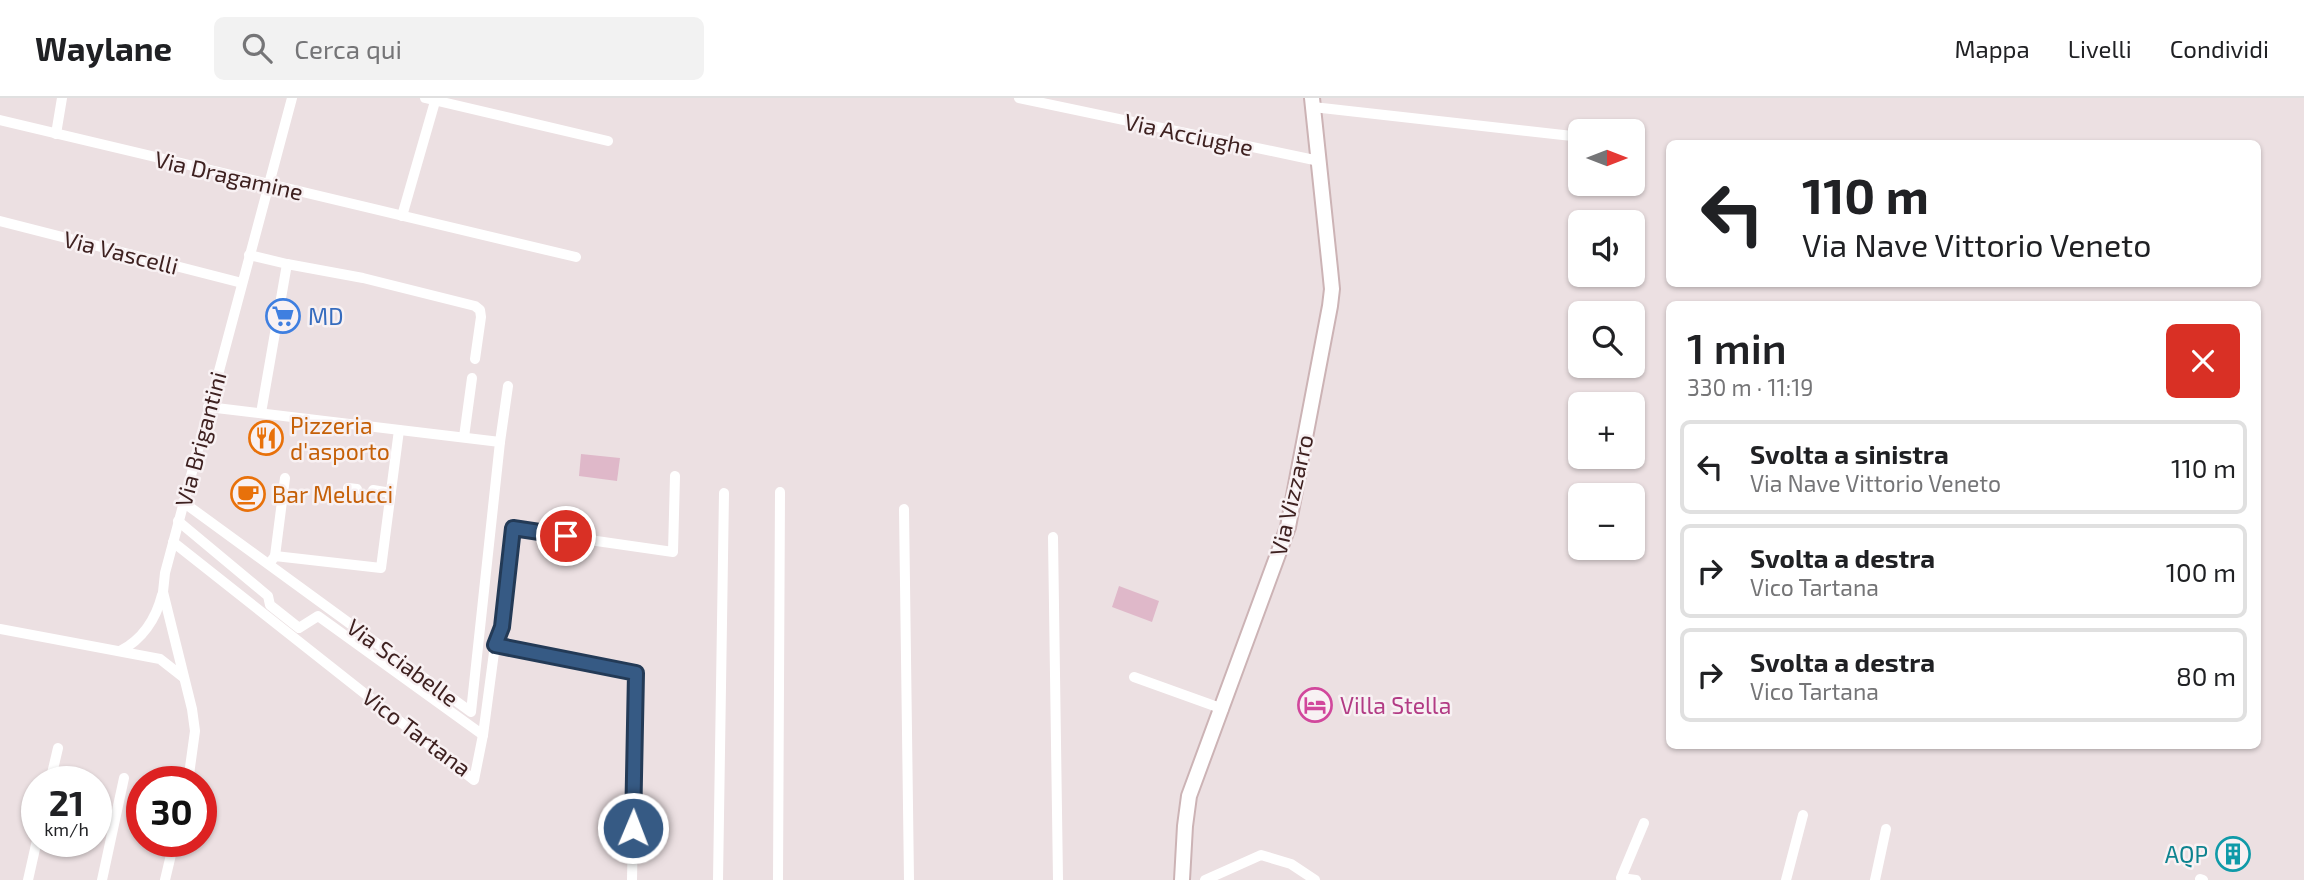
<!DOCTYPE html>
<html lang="it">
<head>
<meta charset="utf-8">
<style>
  body { margin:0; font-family:"Exo 2",sans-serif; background:#f2f2f2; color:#202124; height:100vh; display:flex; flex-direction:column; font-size:26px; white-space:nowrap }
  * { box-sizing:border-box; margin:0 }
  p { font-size:23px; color:#757577 }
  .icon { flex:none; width:38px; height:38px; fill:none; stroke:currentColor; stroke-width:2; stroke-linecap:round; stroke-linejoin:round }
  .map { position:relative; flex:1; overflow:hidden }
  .panel { position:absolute; left:1666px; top:203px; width:595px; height:448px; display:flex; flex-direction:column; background:#fff; border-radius:10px; box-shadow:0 2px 5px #0004 }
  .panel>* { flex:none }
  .top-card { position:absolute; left:1666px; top:42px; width:595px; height:147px; border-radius:10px; box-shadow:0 2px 5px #0004; background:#fff; color:#202124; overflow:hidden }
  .needle { width:46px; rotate:90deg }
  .fabs { position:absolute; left:1568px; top:21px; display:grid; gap:14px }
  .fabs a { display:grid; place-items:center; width:77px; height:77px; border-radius:10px; background:#fff; box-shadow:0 2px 5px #0004; font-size:35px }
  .speed { position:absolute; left:21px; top:668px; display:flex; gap:14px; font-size:35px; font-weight:700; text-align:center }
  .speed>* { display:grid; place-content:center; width:91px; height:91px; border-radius:50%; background:#fff; box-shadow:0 2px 5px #0004; line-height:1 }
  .speed small { font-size:18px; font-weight:400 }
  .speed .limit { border:10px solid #d22; background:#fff; color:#111 }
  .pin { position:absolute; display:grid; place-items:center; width:60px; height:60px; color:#fff; margin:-30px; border:4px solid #fff; border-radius:50%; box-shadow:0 2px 7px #0007 }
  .me { position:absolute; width:77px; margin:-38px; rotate:1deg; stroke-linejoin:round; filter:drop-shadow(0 0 5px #0008) }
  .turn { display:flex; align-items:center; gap:24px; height:147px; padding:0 21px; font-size:32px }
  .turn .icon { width:91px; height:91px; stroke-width:2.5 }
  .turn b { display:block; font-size:49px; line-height:60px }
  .round { display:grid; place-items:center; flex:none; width:74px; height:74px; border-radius:10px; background:#f2f2f2 }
  .summary { display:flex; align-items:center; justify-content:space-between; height:119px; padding:0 21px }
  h1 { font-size:42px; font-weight:600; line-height:52px }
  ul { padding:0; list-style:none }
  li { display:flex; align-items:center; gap:21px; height:94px; margin:0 14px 10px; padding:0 7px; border:4px solid #e0e0e0; border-radius:10px }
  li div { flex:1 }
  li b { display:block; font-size:26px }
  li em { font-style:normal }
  header { display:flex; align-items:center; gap:42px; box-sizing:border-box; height:98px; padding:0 35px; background:#fff; border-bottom:2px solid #e0e0e0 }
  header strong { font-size:33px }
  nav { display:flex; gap:38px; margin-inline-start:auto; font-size:24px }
  .search { width:490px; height:63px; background:#f2f2f2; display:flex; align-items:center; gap:18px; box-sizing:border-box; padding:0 24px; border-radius:10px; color:#757577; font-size:26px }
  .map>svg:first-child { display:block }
  .green { fill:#dfb8c9 }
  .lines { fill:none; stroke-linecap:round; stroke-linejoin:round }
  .secondary-casing { stroke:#ccb3b5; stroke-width:18 }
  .street { stroke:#fff; stroke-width:10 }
  .secondary { stroke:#fff; stroke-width:14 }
  .route-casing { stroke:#233a56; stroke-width:18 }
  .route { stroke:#365a84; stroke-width:12 }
  .labels { text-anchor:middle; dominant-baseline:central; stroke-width:5; stroke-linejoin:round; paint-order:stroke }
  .street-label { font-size:23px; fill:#3e2120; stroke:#f8f1f3 }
  .shop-label { font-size:23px; fill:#366cbe; stroke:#f8f1f3; text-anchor:start }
  .food-label { font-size:23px; fill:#c56008; stroke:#f8f1f3; text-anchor:start }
  .hotel-label { font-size:23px; fill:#b23c85; stroke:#f8f1f3; text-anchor:start }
  .culture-label { font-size:23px; fill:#0d838f; stroke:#f8f1f3; text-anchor:end }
</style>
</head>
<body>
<header>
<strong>Waylane</strong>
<div class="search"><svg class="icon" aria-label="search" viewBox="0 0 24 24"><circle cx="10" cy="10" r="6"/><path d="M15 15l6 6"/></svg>Cerca qui</div>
<nav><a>Mappa</a><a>Livelli</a><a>Condividi</a></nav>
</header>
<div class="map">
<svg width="2304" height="782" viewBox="0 0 2304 782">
  <rect width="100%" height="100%" fill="#ece0e2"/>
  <!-- green -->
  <g class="green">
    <path d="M581,356L620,360L617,383L579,378Z"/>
    <path d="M1119,488L1159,503L1152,524L1112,509Z"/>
  </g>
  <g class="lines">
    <!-- secondary casing -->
    <g class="secondary-casing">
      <path id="secondary" d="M1182,782L1185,728L1189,698L1288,429L1330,208L1332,191L1330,171L1312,0"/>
    </g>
    <!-- street -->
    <g class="street">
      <path d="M425,0L608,43"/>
      <path d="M1019,0L1319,63"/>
      <path d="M1313,9L1572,38"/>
      <path d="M0,22L576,159"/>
      <path d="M56,36L62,0"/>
      <path d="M402,118L436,0"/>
      <path d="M0,123L242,185"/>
      <path d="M249,157L287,166L363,180L475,208L480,212L481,219L475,261"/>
      <path d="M261,315L287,166"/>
      <path d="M464,339L472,280"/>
      <path d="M500,344L508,288"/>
      <path d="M348,390L357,391"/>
      <path d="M373,392L391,395"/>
      <path d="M183,404L471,614L500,344L208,309"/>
      <path d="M904,411L909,782"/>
      <path d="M178,423L268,498L270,507L299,530L318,518L483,637"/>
      <path d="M1053,439L1058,782"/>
      <path d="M173,444L474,682L483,637L495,547L502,529L513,431L673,454L675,378"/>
      <path d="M275,458L285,380"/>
      <path d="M269,466L275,458L381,470L399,332"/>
      <path d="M0,531L160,561L183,579"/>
      <path d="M495,547L636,575L632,782"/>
      <path d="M120,553C142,542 156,521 162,497"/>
      <path d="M1134,579L1223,611"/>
      <path d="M50,684L58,650"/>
      <path d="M188,684L195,633L192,611L163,494L165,475L292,0"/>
      <path d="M2200,781L2203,782"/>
      <path d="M28,782L37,742"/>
      <path d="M102,782L124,680"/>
      <path d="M165,782L174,744"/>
      <path d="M718,782L724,395"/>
      <path d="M778,782L780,394"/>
      <path d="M1205,782L1261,757L1291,766L1315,782"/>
      <path d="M1636,782L1621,780L1644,725"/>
      <path d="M1786,782L1803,717"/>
      <path d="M1875,782L1886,731"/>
    </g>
    <!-- secondary -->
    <use href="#secondary" class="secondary"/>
  </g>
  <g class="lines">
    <!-- route casing -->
    <g class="route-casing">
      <path id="route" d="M566,438L513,430L502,529L495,547L636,575L633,730"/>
    </g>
    <!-- route -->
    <use href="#route" class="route"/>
  </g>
  <!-- icons -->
  <defs>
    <g id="supermarket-ring" transform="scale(1.75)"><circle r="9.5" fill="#f8f1f3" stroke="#3f7fe0" stroke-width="1.5"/><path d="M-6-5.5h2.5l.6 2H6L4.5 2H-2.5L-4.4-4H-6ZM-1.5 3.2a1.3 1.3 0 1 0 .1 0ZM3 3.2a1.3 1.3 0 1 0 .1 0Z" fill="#3f7fe0"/></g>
    <g id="restaurant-ring" transform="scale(1.75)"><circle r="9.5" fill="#f8f1f3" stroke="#e8710a" stroke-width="1.5"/><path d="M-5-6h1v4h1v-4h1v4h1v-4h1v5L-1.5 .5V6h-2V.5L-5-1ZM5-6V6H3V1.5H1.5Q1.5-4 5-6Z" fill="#e8710a"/></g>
    <g id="cafe-ring" transform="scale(1.75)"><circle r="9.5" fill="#f8f1f3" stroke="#e8710a" stroke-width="1.5"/><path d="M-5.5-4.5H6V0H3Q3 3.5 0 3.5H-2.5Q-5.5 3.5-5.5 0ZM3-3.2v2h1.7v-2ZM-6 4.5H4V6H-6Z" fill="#e8710a"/></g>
    <g id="hotel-ring" transform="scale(1.75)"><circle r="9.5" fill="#f8f1f3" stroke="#d1479c" stroke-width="1.5"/><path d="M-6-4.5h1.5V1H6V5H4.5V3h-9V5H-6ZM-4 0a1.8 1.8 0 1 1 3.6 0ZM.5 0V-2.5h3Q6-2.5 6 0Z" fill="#d1479c"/></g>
    <g id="building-ring" transform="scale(1.75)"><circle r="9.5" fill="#f8f1f3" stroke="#0f9aa8" stroke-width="1.5"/><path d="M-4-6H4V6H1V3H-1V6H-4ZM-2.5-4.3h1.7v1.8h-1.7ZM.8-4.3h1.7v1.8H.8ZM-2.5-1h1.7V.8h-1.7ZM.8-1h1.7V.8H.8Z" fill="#0f9aa8"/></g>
  </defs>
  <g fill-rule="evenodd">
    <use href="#supermarket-ring" x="283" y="218"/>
    <use href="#restaurant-ring" x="266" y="340"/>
    <use href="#cafe-ring" x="248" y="396"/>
    <use href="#hotel-ring" x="1315" y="607"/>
    <use href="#building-ring" x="2233" y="756"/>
  </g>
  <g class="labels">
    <!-- street labels -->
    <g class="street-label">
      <text transform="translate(1189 36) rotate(12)">Via Acciughe</text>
      <text transform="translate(229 77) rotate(13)">Via Dragamine</text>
      <text transform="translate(121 154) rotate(14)">Via Vascelli</text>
      <text transform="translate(200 341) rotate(-75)">Via Brigantini</text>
      <text transform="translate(1291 397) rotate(-77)">Via Vizzarro</text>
      <text transform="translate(403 564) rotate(36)">Via Sciabelle</text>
      <text transform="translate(417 634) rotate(37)">Vico Tartana</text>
    </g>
    <!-- shop labels -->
    <g class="shop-label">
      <text x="308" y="218">MD</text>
    </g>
    <!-- food labels -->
    <g class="food-label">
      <text x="290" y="327">Pizzeria<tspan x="290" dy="26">d'asporto</tspan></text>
      <text x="272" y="396">Bar Melucci</text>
    </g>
    <!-- hotel labels -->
    <g class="hotel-label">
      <text x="1340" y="607">Villa Stella</text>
    </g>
    <!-- culture labels -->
    <g class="culture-label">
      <text x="2208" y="756">AQP</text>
    </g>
  </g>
</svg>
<div class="fabs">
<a><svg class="needle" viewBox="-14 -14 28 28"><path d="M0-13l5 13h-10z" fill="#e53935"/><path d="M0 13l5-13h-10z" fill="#757577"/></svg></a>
<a><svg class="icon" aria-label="sound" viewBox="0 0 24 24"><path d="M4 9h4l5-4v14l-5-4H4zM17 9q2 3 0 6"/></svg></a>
<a><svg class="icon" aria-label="search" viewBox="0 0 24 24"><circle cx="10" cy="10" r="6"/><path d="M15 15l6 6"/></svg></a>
<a>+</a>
<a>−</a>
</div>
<div class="speed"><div>21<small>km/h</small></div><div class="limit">30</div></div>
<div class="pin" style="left:566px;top:438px;background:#d93025"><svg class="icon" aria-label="arrive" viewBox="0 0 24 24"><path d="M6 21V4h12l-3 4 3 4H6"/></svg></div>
<svg class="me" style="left:633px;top:730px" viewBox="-20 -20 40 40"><circle r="17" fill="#365a84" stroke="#fff" stroke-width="3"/><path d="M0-11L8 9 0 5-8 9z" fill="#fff"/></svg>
<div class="top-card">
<div class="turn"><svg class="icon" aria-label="left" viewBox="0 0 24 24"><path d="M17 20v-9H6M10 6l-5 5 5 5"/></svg><div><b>110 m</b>Via Nave Vittorio Veneto</div></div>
</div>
<section class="panel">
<div class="summary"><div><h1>1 min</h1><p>330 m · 11:19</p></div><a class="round" style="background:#d93025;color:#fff"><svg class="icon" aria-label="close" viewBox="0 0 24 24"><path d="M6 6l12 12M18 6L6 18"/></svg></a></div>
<ul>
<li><svg class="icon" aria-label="left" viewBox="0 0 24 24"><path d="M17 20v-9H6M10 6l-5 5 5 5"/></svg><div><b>Svolta a sinistra</b><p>Via Nave Vittorio Veneto</p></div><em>110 m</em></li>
<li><svg class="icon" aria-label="right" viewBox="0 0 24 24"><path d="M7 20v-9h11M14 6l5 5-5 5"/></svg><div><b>Svolta a destra</b><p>Vico Tartana</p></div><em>100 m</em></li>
<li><svg class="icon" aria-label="right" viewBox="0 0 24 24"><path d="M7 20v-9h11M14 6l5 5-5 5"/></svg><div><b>Svolta a destra</b><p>Vico Tartana</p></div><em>80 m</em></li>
</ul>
</section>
</div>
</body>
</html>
